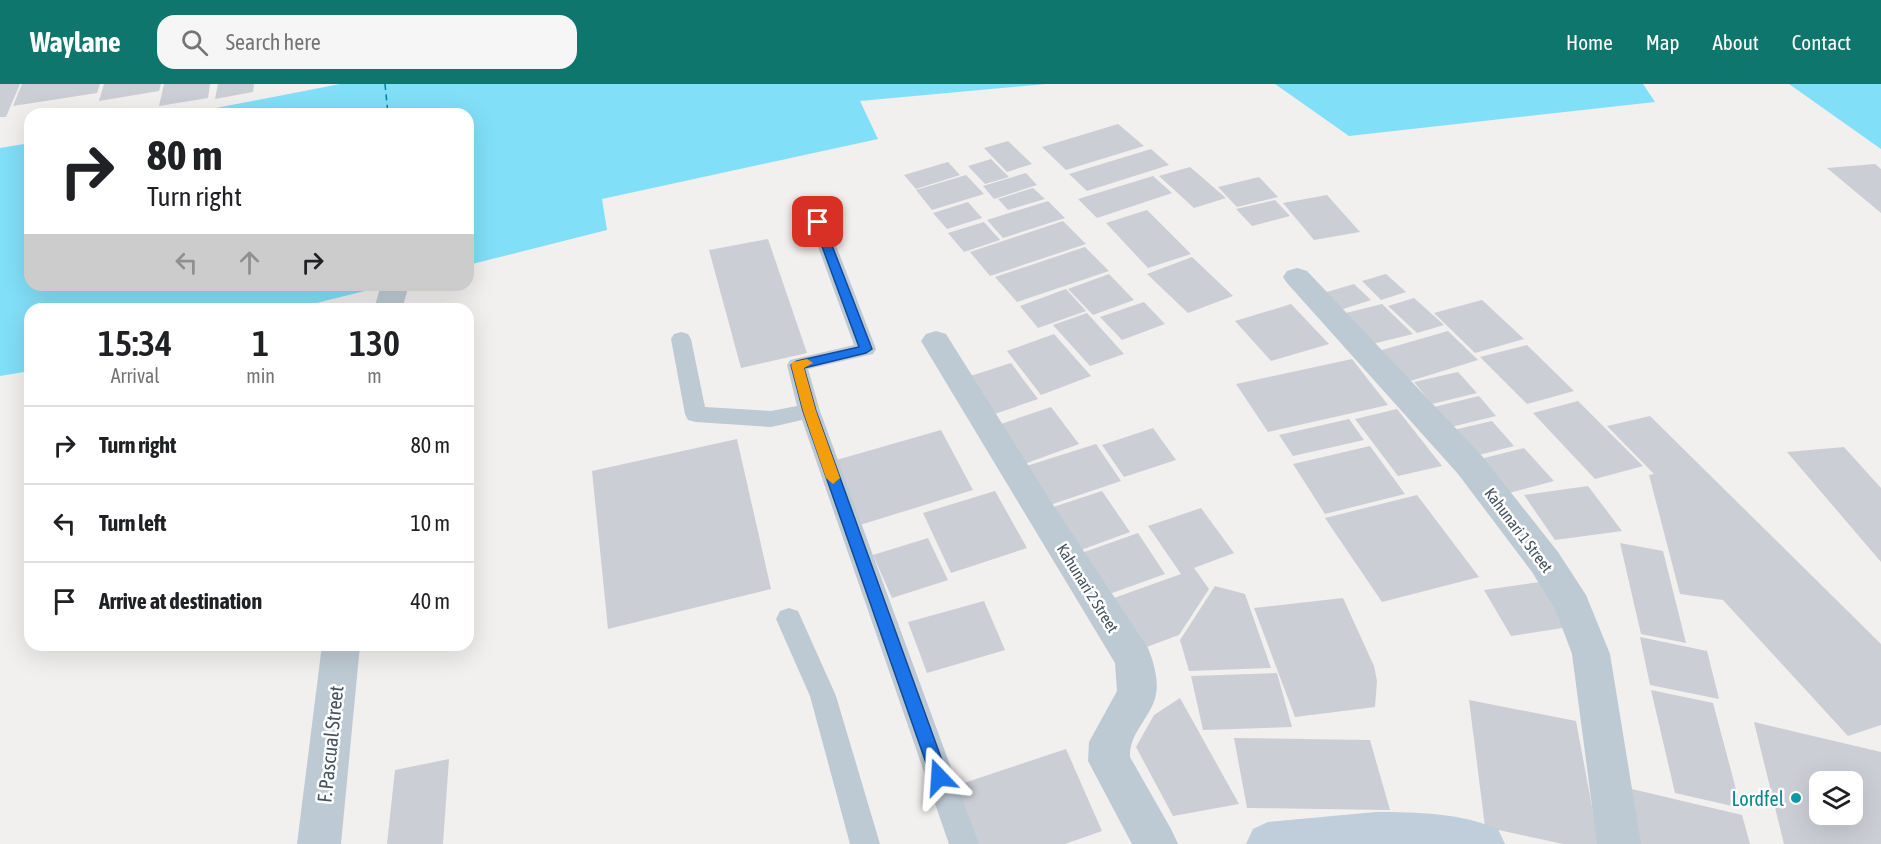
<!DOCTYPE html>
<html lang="en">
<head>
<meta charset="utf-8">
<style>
  body { margin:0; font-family:"Asap Condensed",sans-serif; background:#f6f6f6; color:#202124; height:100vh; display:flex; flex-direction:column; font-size:22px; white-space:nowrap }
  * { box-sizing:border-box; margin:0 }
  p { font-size:20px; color:#757577 }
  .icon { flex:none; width:33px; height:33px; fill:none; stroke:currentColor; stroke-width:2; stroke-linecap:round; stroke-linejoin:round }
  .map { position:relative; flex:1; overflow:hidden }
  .panel { position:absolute; left:24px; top:219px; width:450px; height:348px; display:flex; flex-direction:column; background:#fff; border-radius:18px; box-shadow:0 6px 24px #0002 }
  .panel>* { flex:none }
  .banner { position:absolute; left:24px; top:24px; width:450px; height:183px; border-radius:18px; box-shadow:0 6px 24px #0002; background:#fff; color:#202124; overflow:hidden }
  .controls { position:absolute; left:1809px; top:687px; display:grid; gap:12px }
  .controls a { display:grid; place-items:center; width:54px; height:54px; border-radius:12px; background:#fff; box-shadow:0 6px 24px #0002; font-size:30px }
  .pin { position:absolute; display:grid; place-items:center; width:51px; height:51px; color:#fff; margin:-26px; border-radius:12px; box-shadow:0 3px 9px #0006 }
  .me { position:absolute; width:66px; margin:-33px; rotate:340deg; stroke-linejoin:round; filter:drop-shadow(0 0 4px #0008) }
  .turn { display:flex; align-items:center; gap:21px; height:126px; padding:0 24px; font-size:27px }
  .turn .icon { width:78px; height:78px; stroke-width:2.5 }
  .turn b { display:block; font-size:42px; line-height:51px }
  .lanes { display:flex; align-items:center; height:57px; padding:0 24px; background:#0003; justify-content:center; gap:30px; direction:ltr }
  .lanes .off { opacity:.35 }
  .eta { display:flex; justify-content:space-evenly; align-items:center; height:102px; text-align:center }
  .eta b { font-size:36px; font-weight:600; line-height:42px }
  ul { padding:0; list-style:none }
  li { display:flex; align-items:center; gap:18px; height:78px; padding:0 24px; border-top:2px solid #e0e0e0 }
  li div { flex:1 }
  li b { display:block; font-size:22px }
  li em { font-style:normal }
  header { display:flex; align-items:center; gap:36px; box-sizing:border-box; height:84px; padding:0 30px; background:#0f766e; color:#fff }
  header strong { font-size:28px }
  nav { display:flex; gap:33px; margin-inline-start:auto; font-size:21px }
  .search { width:420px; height:54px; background:#f6f6f6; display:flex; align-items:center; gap:15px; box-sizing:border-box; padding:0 21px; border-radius:18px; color:#757577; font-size:22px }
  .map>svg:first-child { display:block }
  .water { fill:#81dff7 }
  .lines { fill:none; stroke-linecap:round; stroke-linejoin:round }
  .ferry { stroke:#03809f; stroke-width:1.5; stroke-dasharray:6 4.5; stroke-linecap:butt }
  .building { fill:#cbced5; fill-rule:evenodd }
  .service { fill:#becad3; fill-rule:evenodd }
  .minor { fill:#becad3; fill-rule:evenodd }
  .secondary { fill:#c0cddb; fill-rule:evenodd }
  .route { fill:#1a73e8; stroke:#114b97; stroke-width:1.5 }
  .slow { fill:#f59e0b }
  .culture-dot { fill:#0f9aa8; stroke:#fff; stroke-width:2 }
  .labels { text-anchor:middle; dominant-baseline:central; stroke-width:5; stroke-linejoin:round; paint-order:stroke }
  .street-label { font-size:16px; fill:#45535f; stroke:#fff }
  .near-street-label { font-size:20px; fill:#45535f; stroke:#fff }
  .near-culture-label { font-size:20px; fill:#0d838f; stroke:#fff; text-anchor:end }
</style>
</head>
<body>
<header>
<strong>Waylane</strong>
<div class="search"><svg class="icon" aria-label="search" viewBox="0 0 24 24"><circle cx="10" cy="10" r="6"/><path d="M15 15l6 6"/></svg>Search here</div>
<nav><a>Home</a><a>Map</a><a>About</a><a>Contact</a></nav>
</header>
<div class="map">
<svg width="1881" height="760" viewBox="0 0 1881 760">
  <rect width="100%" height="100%" fill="#f2efef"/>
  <!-- water -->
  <g class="water">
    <path d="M340,0H1046L860,17L878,55L602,115L607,146L468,181V30H185Z"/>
    <path d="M1275,0H1643L1655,18L1349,52Z"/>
    <path d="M1789,0H1881V65Z"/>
    <path d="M30,59V201H389L292,225H30V287L0,292V64Z"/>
  </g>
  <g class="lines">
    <!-- ferry -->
    <path class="ferry" d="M385,0L388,30"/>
  </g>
  <!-- building -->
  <g class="building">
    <path d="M0,0H20L6,33H0Z"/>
    <path d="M22,0H100L97,9L13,22Z"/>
    <path d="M104,0H161L159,7L99,17Z"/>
    <path d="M164,0H210L208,14L159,22Z"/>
    <path d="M218,0H254L253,8L215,15Z"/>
    <path d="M1118,40L1144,62L1066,86L1042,63Z"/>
    <path d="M1008,57L1032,80L1007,88L984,64Z"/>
    <path d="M1151,65L1169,81L1087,107L1069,90Z"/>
    <path d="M991,75L1009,93L985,100L968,82Z"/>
    <path d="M948,78L960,91L916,105L904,91Z"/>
    <path d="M1875,80L1881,85V129L1827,84Z"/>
    <path d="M1190,83L1226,114L1194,124L1159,92Z"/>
    <path d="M1026,89L1037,101L994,115L983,102Z"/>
    <path d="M966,91L984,110L932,126L916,106Z"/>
    <path d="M1153,92L1172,109L1097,134L1078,115Z"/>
    <path d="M1259,93L1278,113L1237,123L1218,103Z"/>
    <path d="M1033,104L1045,115L1008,126L998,115Z"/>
    <path d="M1327,111L1360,148L1314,156L1283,119Z"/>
    <path d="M1275,116L1290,132L1252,142L1236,125Z"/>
    <path d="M1048,117L1065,134L1003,154L987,136Z"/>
    <path d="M968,118L982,134L947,145L933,129Z"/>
    <path d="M1147,126L1191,170L1148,184L1106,139Z"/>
    <path d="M1063,137L1086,160L990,192L970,168Z"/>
    <path d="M984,138L1000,156L964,168L948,149Z"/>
    <path d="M768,155L807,269L741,284L709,166Z"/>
    <path d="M1085,163L1109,187L1017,218L995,193Z"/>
    <path d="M1192,173L1233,212L1188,229L1147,190Z"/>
    <path d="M1109,190L1134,216L1093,231L1068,205Z"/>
    <path d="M1386,190L1406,208L1381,216L1362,197Z"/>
    <path d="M1354,200L1371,216L1337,227L1320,210Z"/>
    <path d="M1066,205L1086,227L1038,244L1020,222Z"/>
    <path d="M1414,214L1444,241L1417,249L1388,222Z"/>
    <path d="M1482,216L1524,255L1475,269L1434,229Z"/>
    <path d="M1144,218L1165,240L1122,256L1100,233Z"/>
    <path d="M1291,220L1329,260L1271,277L1235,237Z"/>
    <path d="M1382,220L1413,250L1368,261L1342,230Z"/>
    <path d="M1087,229L1124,270L1090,282L1053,241Z"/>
    <path d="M1448,247L1478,276L1404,299L1375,268Z"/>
    <path d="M1054,250L1091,292L1041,311L1007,267Z"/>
    <path d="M1527,261L1574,307L1527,320L1480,273Z"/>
    <path d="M1352,275L1388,321L1268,348L1236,300Z"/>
    <path d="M1011,279L1038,315L986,333L961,295Z"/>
    <path d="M1458,288L1477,309L1432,320L1414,298Z"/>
    <path d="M1479,312L1496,332L1451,343L1434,323Z"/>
    <path d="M1578,317L1643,382L1595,395L1533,329Z"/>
    <path d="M1051,323L1079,360L1019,382L992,343Z"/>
    <path d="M1397,325L1442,382L1398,392L1355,335Z"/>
    <path d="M1650,332L1881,560V641L1848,652L1723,516L1680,510L1649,391L1654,390L1607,342Z"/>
    <path d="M1349,335L1364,356L1293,372L1279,351Z"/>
    <path d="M1492,337L1514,362L1475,372L1453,346Z"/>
    <path d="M1153,344L1176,376L1124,393L1102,361Z"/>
    <path d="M941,346L973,406L860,441L833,377Z"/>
    <path d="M737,355L771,505L608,545L592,387Z"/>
    <path d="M1096,360L1121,397L1041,424L1017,385Z"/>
    <path d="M1370,362L1405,410L1325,430L1293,380Z"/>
    <path d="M1844,363L1881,404V478L1787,368Z"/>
    <path d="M1524,364L1554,397L1505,410L1476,376Z"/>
    <path d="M1588,402L1622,447L1555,456L1524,411Z"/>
    <path d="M995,407L1027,464L951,489L923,429Z"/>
    <path d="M1102,407L1130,448L1070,470L1044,426Z"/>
    <path d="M1417,411L1479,493L1382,518L1325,434Z"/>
    <path d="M1201,424L1234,469L1194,484L1209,505L1179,551L1144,564L1114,514L1181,490L1148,442Z"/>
    <path d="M1138,449L1165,490L1101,513L1076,471Z"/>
    <path d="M928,454L948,496L892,514L873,471Z"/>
    <path d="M1620,459L1663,467L1686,559L1641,550Z"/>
    <path d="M1540,498L1569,543L1511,552L1484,506Z"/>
    <path d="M1215,502L1245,510L1271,584L1189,587L1180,556Z"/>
    <path d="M1343,514L1374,582L1377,597L1375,623L1295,633L1254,524Z"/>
    <path d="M984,517L1005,566L927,589L908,538Z"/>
    <path d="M1640,553L1707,567L1719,615L1650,601Z"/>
    <path d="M1277,589L1292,643L1203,646L1191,592Z"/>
    <path d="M1651,606L1713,619L1741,724L1675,709Z"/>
    <path d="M1180,614L1239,720L1173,732L1136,663L1154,631Z"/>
    <path d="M1469,616L1576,637L1599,760H1563L1485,743Z"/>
    <path d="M1754,638L1881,668V760H1784ZM1820,698H1852V730H1820Z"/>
    <path d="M1234,654L1370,656L1390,726L1247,724Z"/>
    <path d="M1066,665L1102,747L1065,760H973L952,703Z"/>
    <path d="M449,675L443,760H387L395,686Z"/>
    <path d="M1619,702L1742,731L1750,760H1629Z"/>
  </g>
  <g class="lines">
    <!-- service -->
    <g class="service">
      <path d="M818,133L824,134L827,138L876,265L873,270L808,285L820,327L979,760H949L802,336L771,343L696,338L688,336L685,330L671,255L674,250L681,248L688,250L691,255L705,323L771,327L797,322L787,281L790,276L854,261L809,138L812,134Z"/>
      <path d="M789,524L798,527L836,612L880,760H850L810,612L776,535L780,527Z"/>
    </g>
    <!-- minor -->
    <g class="minor">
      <path d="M1297,184L1307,187L1482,372L1558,468L1586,511L1610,570L1641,760H1597L1572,570L1556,527L1532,488L1458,390L1287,199L1283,193L1287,187Z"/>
      <path d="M381,201H409L402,225H374Z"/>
      <path d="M936,247L946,250L1050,416L1148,564C1153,576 1159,596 1156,610C1152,633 1129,648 1130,673L1171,745L1178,760H1132L1088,677L1089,658L1117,607L1115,579L921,257L926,250Z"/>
      <path d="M322,561H360L341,760H297Z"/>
    </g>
    <!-- secondary -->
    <path class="secondary" d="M1376,728C1417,728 1460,729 1498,745L1505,760H1246L1253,745L1268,738Z"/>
  </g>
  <!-- route -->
  <path class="route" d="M818,135L823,138L872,265L866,269L804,284L816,327L948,693L946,699L939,701L933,699L931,693L803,327L791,281L797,277L859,263L813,138Z"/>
  <!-- slow -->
  <path class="slow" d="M807,275L813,279L804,284L816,327L840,394L833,400L826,394L803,327L791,281L793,278Z"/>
  <!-- markers -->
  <circle class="culture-dot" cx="1796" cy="714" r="6"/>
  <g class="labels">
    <!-- street labels -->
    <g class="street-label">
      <text transform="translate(1519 446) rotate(53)">Kahunari 1 Street</text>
      <text transform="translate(1088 504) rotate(58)">Kahunari 2 Street</text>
    </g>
    <!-- near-street labels -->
    <g class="near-street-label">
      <text transform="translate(330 660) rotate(-84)">F. Pascual Street</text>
    </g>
    <!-- near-culture labels -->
    <g class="near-culture-label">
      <text x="1784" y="714">Lordfel</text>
    </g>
  </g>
</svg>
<div class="controls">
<a><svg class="icon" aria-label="layers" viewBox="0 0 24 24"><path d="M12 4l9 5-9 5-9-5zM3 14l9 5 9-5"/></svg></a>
</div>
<div class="pin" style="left:818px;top:138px;background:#d93025"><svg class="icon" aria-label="arrive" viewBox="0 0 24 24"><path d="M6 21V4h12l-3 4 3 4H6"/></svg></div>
<svg class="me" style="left:939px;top:693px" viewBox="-20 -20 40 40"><path d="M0-17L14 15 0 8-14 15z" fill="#1a73e8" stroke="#fff" stroke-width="4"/></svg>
<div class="banner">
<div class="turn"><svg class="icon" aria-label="right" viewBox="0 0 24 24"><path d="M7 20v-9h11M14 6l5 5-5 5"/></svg><div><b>80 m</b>Turn right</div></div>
<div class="lanes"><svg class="icon off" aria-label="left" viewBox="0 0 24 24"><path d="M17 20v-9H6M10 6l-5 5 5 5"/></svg><svg class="icon off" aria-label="ahead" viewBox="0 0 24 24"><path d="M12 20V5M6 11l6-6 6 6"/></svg><svg class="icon" aria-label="right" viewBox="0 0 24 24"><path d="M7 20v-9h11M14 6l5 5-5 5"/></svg></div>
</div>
<section class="panel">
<div class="eta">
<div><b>15:34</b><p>Arrival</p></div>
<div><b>1</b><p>min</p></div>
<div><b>130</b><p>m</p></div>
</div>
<ul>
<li><svg class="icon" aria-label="right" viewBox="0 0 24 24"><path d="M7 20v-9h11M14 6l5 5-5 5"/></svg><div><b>Turn right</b></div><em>80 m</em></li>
<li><svg class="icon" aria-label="left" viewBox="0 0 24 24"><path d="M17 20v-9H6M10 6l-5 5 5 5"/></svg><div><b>Turn left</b></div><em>10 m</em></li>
<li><svg class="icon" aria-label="arrive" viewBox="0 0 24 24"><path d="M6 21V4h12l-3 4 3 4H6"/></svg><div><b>Arrive at destination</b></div><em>40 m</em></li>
</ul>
</section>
</div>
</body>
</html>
